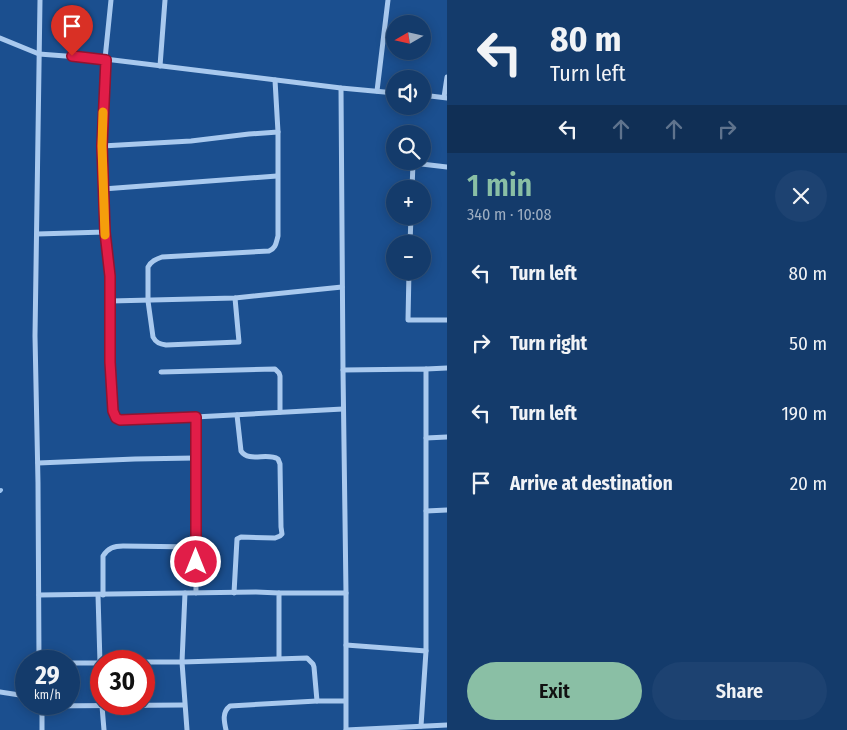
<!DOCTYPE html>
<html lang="en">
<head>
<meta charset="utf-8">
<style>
  body { margin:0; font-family:"Fira Sans Condensed",sans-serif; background:#1d4271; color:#f1f3f6; height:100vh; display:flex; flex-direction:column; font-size:19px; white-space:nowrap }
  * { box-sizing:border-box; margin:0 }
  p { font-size:16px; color:#9dadc1 }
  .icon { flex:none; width:28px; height:28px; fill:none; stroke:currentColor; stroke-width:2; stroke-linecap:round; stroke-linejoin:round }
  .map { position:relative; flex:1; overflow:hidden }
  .side { display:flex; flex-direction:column; background:#143b6b; width:400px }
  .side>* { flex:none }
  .hud { background:#143b6b; color:#f1f3f6; overflow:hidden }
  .needle { width:32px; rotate:261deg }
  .fabs { position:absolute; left:386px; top:15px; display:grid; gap:10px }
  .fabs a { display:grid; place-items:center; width:45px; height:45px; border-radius:50%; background:#143b6b; box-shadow:0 2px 12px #0003,0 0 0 1px #33557e; font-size:25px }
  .speed { position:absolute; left:15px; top:650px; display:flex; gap:10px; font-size:25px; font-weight:700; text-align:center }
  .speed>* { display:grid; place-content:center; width:65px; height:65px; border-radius:50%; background:#143b6b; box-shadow:0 2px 12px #0003,0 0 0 1px #33557e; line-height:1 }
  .speed small { font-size:12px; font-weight:400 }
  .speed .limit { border:8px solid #d22; background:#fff; color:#111 }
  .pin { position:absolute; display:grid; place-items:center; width:42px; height:42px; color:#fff; margin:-51px -21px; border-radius:50% 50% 50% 0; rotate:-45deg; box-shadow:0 0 5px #0007 }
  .pin .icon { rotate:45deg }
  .me { position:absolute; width:55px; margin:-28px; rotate:0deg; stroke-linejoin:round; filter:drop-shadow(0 0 4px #0008) }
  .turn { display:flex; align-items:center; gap:18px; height:105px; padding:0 20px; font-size:22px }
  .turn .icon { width:65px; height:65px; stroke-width:2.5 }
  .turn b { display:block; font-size:35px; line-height:42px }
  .lanes { display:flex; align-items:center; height:48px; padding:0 20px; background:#0003; justify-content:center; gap:25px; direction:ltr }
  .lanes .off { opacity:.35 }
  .round { display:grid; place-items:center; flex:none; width:52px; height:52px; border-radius:26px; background:#1d4271 }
  .headline { display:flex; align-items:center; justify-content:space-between; height:85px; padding:0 20px }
  h1 { font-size:30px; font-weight:600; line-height:38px; color:#8abfa5 }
  .cta { display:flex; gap:10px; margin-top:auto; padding:10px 20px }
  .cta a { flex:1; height:58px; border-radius:30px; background:#8abfa5; color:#111; font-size:20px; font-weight:600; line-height:58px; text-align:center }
  .cta a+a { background:#1d4271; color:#f1f3f6 }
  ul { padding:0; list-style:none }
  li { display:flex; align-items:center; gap:15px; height:70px; padding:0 20px }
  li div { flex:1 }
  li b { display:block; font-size:19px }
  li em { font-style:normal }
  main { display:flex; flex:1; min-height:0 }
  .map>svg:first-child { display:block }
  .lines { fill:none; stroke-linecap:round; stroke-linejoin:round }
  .stream { stroke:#9cc4f0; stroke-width:4 }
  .street { stroke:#a9c9ee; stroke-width:5 }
  .route-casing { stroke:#92132f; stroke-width:12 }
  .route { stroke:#e11d48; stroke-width:9 }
  .slow { stroke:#f59e0b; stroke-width:9 }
</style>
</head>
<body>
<main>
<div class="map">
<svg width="447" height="730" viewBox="0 0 447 730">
  <rect width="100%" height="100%" fill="#1b4f8f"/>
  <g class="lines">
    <!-- stream -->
    <path class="stream" d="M0,491L1,490"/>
    <!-- street -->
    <g class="street">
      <path d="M0,38L39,54L105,59L341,88L395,93"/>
      <path d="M160,66L165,0"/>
      <path d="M341,88L343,370L346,593V730"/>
      <path d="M377,91L388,0"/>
      <path d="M422,95L447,98"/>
      <path d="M444,97L447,77"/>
      <path d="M102,146L191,141L249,134L278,132L275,80"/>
      <path d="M103,189L277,176"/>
      <path d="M412,189L413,163L447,167"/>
      <path d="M105,232L110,277L111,362L113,411L116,419L120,420L195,417L196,593"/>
      <path d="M37,234L105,232L102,146L105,59L111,0"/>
      <path d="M410,244L411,216"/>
      <path d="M409,271L408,320H447"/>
      <path d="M235,298L239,342L166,345C160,344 156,343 153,337L148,301V267C151,261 156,259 162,257L269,251C276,248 276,243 278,236V132"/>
      <path d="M110,301L235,298L342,287"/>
      <path d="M426,369L447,368"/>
      <path d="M343,370L426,369V651L421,726"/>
      <path d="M161,372L275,369L279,373L280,376V412"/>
      <path d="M195,417L343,409"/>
      <path d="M426,438L447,437"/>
      <path d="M38,463L135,459L195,458"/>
      <path d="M426,511L447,510"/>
      <path d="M234,593L237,539L241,537L275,538L280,536L282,534L281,527L280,464L278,459C267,452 249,463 241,451L237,415"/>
      <path d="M279,593H346"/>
      <path d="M39,595L256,592L279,593V658"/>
      <path d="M98,595L100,663"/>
      <path d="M103,595V556C108,548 114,546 123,546L196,547"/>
      <path d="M346,645L426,651"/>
      <path d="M39,661L38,483L35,336L40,0"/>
      <path d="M144,662H182L185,593"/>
      <path d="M69,663H101"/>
      <path d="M0,692L26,696"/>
      <path d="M42,704V730"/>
      <path d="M42,706L184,705"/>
      <path d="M102,706L104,730"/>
      <path d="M187,730L182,662L307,658L313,664L314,667L317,701H345"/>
      <path d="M226,730C224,721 222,712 230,706L317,701"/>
      <path d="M346,730L447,725"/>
    </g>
  </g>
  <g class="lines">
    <!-- route casing -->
    <g class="route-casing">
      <path id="route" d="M72,56L106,60L102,146L105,232L110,276V362L113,411L116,418L120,420L196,417V562"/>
    </g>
    <!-- route -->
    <use href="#route" class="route"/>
    <!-- slow -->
    <path class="slow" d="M103,112L102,146L105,235"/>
  </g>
</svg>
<div class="fabs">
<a><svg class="needle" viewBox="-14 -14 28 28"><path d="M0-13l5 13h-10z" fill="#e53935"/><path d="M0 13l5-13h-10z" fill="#9dadc1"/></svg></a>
<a><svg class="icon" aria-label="sound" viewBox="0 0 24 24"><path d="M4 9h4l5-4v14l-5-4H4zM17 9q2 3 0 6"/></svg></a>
<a><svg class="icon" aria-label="search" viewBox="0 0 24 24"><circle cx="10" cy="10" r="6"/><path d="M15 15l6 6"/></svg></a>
<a>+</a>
<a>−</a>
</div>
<div class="speed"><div>29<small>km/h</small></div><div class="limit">30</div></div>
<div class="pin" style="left:72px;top:56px;background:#d93025"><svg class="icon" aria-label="arrive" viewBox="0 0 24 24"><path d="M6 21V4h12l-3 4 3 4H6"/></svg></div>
<svg class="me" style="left:196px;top:562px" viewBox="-20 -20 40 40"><circle r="17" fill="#e11d48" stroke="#fff" stroke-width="3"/><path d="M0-11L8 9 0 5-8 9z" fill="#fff"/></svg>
</div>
<section class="side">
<div class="hud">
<div class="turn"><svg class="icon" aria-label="left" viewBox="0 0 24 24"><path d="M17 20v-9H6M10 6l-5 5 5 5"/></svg><div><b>80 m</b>Turn left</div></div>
<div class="lanes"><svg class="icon" aria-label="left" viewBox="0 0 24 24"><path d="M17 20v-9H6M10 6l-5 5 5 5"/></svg><svg class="icon off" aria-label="ahead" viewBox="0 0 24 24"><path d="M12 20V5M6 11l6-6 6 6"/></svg><svg class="icon off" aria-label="ahead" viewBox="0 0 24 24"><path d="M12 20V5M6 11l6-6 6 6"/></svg><svg class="icon off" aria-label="right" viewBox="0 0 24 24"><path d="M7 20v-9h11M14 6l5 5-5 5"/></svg></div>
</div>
<div class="headline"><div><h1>1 min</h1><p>340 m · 10:08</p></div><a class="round"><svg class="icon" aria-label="close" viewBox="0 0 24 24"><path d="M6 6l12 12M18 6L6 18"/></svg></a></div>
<ul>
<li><svg class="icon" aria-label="left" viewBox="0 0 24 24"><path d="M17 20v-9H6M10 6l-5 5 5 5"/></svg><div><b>Turn left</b></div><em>80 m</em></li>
<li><svg class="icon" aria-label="right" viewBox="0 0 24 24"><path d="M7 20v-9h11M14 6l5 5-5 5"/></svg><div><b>Turn right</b></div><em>50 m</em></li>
<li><svg class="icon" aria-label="left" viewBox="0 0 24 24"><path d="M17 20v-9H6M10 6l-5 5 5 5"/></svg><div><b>Turn left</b></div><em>190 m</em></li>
<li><svg class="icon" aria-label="arrive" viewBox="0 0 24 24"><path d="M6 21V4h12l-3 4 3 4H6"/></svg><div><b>Arrive at destination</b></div><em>20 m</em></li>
</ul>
<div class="cta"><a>Exit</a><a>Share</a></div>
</section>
</main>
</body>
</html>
